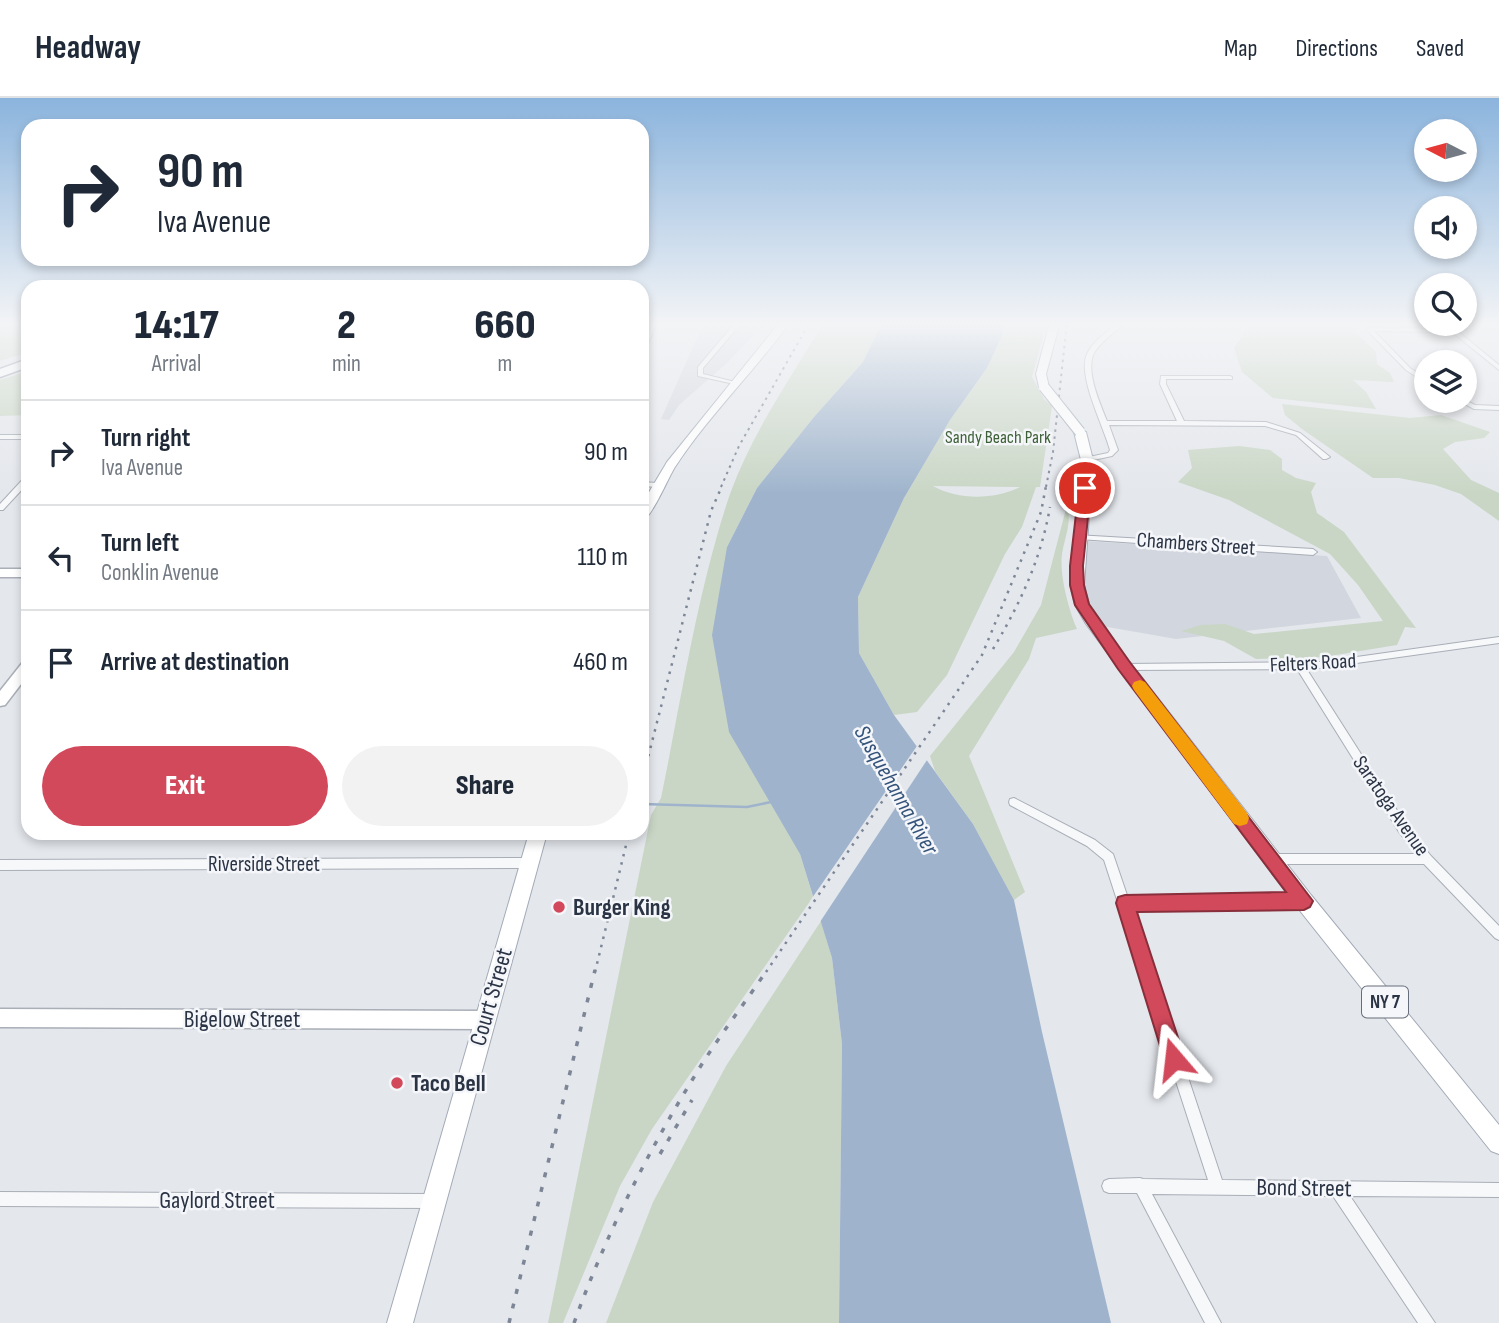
<!DOCTYPE html>
<html lang="en">
<head>
<meta charset="utf-8">
<style>
  body { margin:0; font-family:"Sofia Sans Condensed",sans-serif; background:#f2f2f3; color:#1f2937; height:100vh; display:flex; flex-direction:column; font-size:26px; white-space:nowrap }
  * { box-sizing:border-box; margin:0 }
  p { font-size:23px; color:#747a83 }
  .icon { flex:none; width:38px; height:38px; fill:none; stroke:currentColor; stroke-width:2; stroke-linecap:round; stroke-linejoin:round }
  .map { position:relative; flex:1; overflow:hidden }
  .drawer { position:absolute; left:21px; top:182px; width:628px; height:560px; display:flex; flex-direction:column; background:#fff; border-radius:21px; box-shadow:0 4px 10px #0003 }
  .drawer>* { flex:none }
  .hud { position:absolute; left:21px; top:21px; width:628px; height:147px; border-radius:21px; box-shadow:0 4px 10px #0003; background:#fff; color:#1f2937; overflow:hidden }
  .needle { width:46px; rotate:276deg }
  .buttons { position:absolute; left:1414px; top:21px; display:grid; gap:14px }
  .buttons a { display:grid; place-items:center; width:63px; height:63px; border-radius:50%; background:#fff; box-shadow:0 4px 10px #0003; font-size:35px }
  .pin { position:absolute; display:grid; place-items:center; width:60px; height:60px; color:#fff; margin:-30px; border:4px solid #fff; border-radius:50%; box-shadow:0 2px 7px #0007 }
  .me { position:absolute; width:77px; margin:-38px; rotate:343deg; stroke-linejoin:round; filter:drop-shadow(0 0 5px #0008) }
  .turn { display:flex; align-items:center; gap:24px; height:147px; padding:0 21px; font-size:32px }
  .turn .icon { width:91px; height:91px; stroke-width:2.5 }
  .turn b { display:block; font-size:49px; line-height:60px }
  .eta { display:flex; justify-content:space-evenly; align-items:center; height:119px; text-align:center }
  .eta b { font-size:42px; font-weight:800; line-height:49px }
  .action { display:flex; gap:14px; margin-top:auto; padding:14px 21px }
  .action a { flex:1; height:80px; border-radius:42px; background:#d1495b; color:#fff; font-size:28px; font-weight:800; line-height:80px; text-align:center }
  .action a+a { background:#f2f2f3; color:#1f2937 }
  ul { padding:0; list-style:none }
  li { display:flex; align-items:center; gap:21px; height:105px; padding:0 21px; border-top:2px solid #e0e1e3 }
  li div { flex:1 }
  li b { display:block; font-size:26px }
  li em { font-style:normal }
  header { display:flex; align-items:center; gap:42px; box-sizing:border-box; height:98px; padding:0 35px; background:#fff; border-bottom:2px solid #e0e1e3 }
  header strong { font-size:33px }
  nav { display:flex; gap:38px; margin-inline-start:auto; font-size:24px }
  .map>svg:first-child { display:block }
  .built { fill:#d2d6de }
  .green { fill:#c9d6c5; fill-rule:evenodd }
  .water { fill:#9fb4cc }
  .pier { fill:#e4e7ec }
  .lines { fill:none; stroke-linecap:round; stroke-linejoin:round }
  .stream { stroke:#9fb4cc; stroke-width:2.5 }
  .street-casing { stroke:#a9aeb7; stroke-width:2 }
  .secondary-casing { stroke:#a9aeb7; stroke-width:3 }
  .primary-casing { stroke:#a3abb8; stroke-width:2 }
  .highway-casing { stroke:#8b94a3; stroke-width:3 }
  .street { fill:#f7f8fa; fill-rule:evenodd }
  .secondary { fill:#fff; fill-rule:evenodd }
  .primary { fill:#fff; fill-rule:evenodd }
  .highway { fill:#fff; fill-rule:evenodd }
  .rail-far2 { stroke:#7d8696; stroke-width:2; stroke-dasharray:2.5 4.5; stroke-linecap:butt }
  .rail-far1 { stroke:#7d8696; stroke-width:2.5; stroke-dasharray:2.5 6; stroke-linecap:butt }
  .rail { stroke:#7d8696; stroke-width:3.5; stroke-dasharray:5 10; stroke-linecap:butt }
  .primary-bridge-casing { stroke:#a3abb8; stroke-width:12; stroke-linecap:butt }
  .primary-bridge { stroke:#fff; stroke-width:10 }
  .route { fill:#d1495b; stroke:#882f3b; stroke-width:2 }
  .slow { fill:#f59e0b }
  .poi-dot { fill:#d1495b; stroke:#f4f6f9; stroke-width:2.5 }
  .labels { text-anchor:middle; dominant-baseline:central; stroke-width:5; stroke-linejoin:round; paint-order:stroke }
  .far-park-label { font-size:18px; fill:#3f6138; stroke:#f4f6f9 }
  .shield { fill:#f4f6f9; stroke:#676e7b; stroke-width:2 }
  .shield-label { font-size:19px; font-weight:bold; fill:#2b3445 }
  .street-label { font-size:21px; fill:#2b3445; stroke:#f4f6f9 }
  .water-label { font-size:23px; font-style:italic; fill:#34527a; stroke:#f4f6f9 }
  .near-poi-label { font-size:24px; font-weight:bold; fill:#2b3445; stroke:#f4f6f9; text-anchor:start }
  .near-street-label { font-size:24px; fill:#2b3445; stroke:#f4f6f9 }
</style>
</head>
<body>
<header>
<strong>Headway</strong>
<nav><a>Map</a><a>Directions</a><a>Saved</a></nav>
</header>
<div class="map">
<svg width="1499" height="1225" viewBox="0 0 1499 1225">
  <rect width="100%" height="100%" fill="#e4e7ec"/>
  <!-- built -->
  <g class="built">
    <path d="M704,224H767L726,266L679,307L669,322L661,321Z"/>
    <path d="M1085,443L1327,458L1361,520L1176,541L1102,528L1084,494Z"/>
  </g>
  <!-- green -->
  <g class="green">
    <path d="M0,224H28V254L0,263Z"/>
    <path d="M824,224H882L863,264L814,319L757,390L727,449L800,756L813,799L652,1031L620,1088L563,1225H548L651,717L661,700C681,603 696,502 726,408C747,342 789,283 824,224Z"/>
    <path d="M1004,224H1047L1032,279L1044,301L1052,308L1040,389H1036L1022,429L1005,456L947,577L917,614L894,617L859,555L858,499L904,400L950,322L987,270L1002,238ZM933,388L1019,389H1020C994,402 958,402 933,388Z"/>
    <path d="M1255,224H1355L1351,230L1376,254L1377,266L1390,275L1394,284L1353,282L1366,294L1376,311L1273,300L1242,274L1234,250L1247,230Z"/>
    <path d="M28,273V317L0,318V282Z"/>
    <path d="M1282,306L1410,320L1441,317L1490,334L1484,340L1455,344L1443,351L1471,382L1499,395V423L1461,396L1435,387L1399,380H1373L1302,331L1285,317Z"/>
    <path d="M1239,348L1270,352L1282,361V372L1296,380L1316,385L1311,394L1317,415L1344,434L1416,530L1405,529L1397,547L1324,559L1256,561L1224,543L1181,533L1201,527L1225,526L1254,536L1383,523L1358,487L1330,456L1229,402L1178,384L1192,370L1188,352Z"/>
    <path d="M1067,407C1072,425 1065,438 1062,456C1059,476 1069,513 1077,531L1036,540L1029,561L969,658L1025,794L1014,802L973,726L935,673L930,658L1014,554L1041,507Z"/>
    <path d="M821,823L832,860L842,946L839,1225H606L653,1104L726,968Z"/>
  </g>
  <!-- water -->
  <path class="water" d="M882,224H1004L1002,238L987,270L950,322L904,400L858,499L859,555L894,617L973,726L1014,802L1042,934L1111,1225H839L842,946L832,860L800,756L729,634L712,537L727,449L757,390L814,319L863,264Z"/>
  <!-- pier -->
  <path class="pier" d="M919,645L929,659L818,827L810,803Z"/>
  <g class="lines">
    <!-- stream -->
    <path class="stream" d="M642,706L747,709L771,704"/>
    <!-- street casing -->
    <g class="street-casing">
      <g id="street">
        <path d="M651,224H657L645,253L642,255V245Z"/>
        <path d="M736,224H742L703,270V276L739,285V287L698,278V269Z"/>
        <path d="M1119,224H1125C1116,234 1104,241 1096,252C1083,269 1100,305 1107,323H1177L1160,286L1161,278H1230L1232,279V281H1166V286L1184,323L1266,324L1300,335L1330,359L1326,361H1323L1296,337L1265,328L1109,327L1118,352L1112,358L1084,364V360L1108,355L1110,352C1104,329 1077,278 1087,256C1093,243 1108,233 1119,224Z"/>
        <path d="M1367,230L1455,231L1499,267V272L1452,234L1374,233L1410,270L1426,280V285L1424,284L1406,272L1367,232Z"/>
        <path d="M1465,302L1475,307L1499,308V312L1474,311L1459,303Z"/>
        <rect x="0" y="337" width="28" height="4"/>
        <path d="M25,379H28V385L3,412H0V406Z"/>
        <path d="M642,384L657,385L661,387L657,389L642,388Z"/>
        <path d="M1076,437L1313,451L1317,454L1313,457L1079,441L1075,439Z"/>
        <path d="M1499,539V545L1321,570H1306L1407,728L1431,758L1499,828V842L1495,840L1424,766H1272L1268,764L1266,761L1268,758L1272,756H1417L1399,734L1297,571L1125,572L1120,569L1125,566L1321,564Z"/>
        <path d="M1014,700L1095,742L1113,756L1128,800L1303,798L1307,799L1309,803L1307,807L1303,808L1132,810L1222,1082L1499,1085V1099L1350,1098L1435,1225H1418L1333,1098L1152,1096L1221,1225H1205L1137,1095H1109L1104,1093L1102,1088L1104,1083L1109,1081L1140,1080L1143,1081L1208,1082L1104,762L1087,748L1010,707L1009,704L1010,701Z"/>
        <path d="M529,760L533,762L535,765L533,768L529,770L0,772V762Z"/>
        <path d="M0,1094L434,1096L439,1098L441,1103L439,1108L434,1110L0,1108Z"/>
      </g>
    </g>
    <!-- secondary casing -->
    <g class="secondary-casing">
      <g id="secondary">
        <rect x="0" y="471" width="28" height="8"/>
        <path d="M28,562V577L5,607L0,608V593L23,564Z"/>
        <path d="M0,911L485,913L492,915L494,922L492,929L485,931L0,929Z"/>
      </g>
    </g>
    <!-- primary casing -->
    <g class="primary-casing">
      <g id="primary">
        <path d="M780,224H790C754,274 709,317 675,369C668,380 652,419 642,423V406L667,364Z"/>
        <path d="M1050,224H1060L1046,276L1049,289L1044,292L1039,289L1036,276Z"/>
        <path d="M1080,331L1086,334L1093,362L1084,487L1089,507L1098,523L1311,797L1499,1027V1056L1491,1053L1297,809L1086,526L1075,507L1070,487L1081,362L1074,334Z"/>
        <path d="M529,735H547L413,1225H387Z"/>
      </g>
    </g>
    <!-- highway casing -->
    <g class="highway-casing">
      <path id="highway" d="M28,261V269L0,279V271Z"/>
    </g>
    <!-- street -->
    <use href="#street" class="street"/>
    <!-- secondary -->
    <use href="#secondary" class="secondary"/>
    <!-- primary -->
    <use href="#primary" class="primary"/>
    <!-- highway -->
    <use href="#highway" class="highway"/>
    <!-- rail-far2 -->
    <g class="rail-far2">
      <path d="M721,389L739,348L810,224"/>
      <path d="M1046,389L1053,354L1067,224"/>
    </g>
    <!-- rail-far1 -->
    <g class="rail-far1">
      <path d="M993,551C1020,506 1041,461 1050,409"/>
      <path d="M642,683L711,413L722,388"/>
      <path d="M595,874L629,735"/>
      <path d="M766,874L982,557L1041,414L1046,388"/>
    </g>
    <!-- rail -->
    <g class="rail">
      <path d="M660,1056L692,1002"/>
      <path d="M509,1225L595,872"/>
      <path d="M574,1225C605,1139 646,1057 694,979C716,942 743,908 767,872"/>
    </g>
    <!-- primary-bridge casing -->
    <g class="primary-bridge-casing">
      <path id="primary-bridge" d="M1044,289L1080,334"/>
    </g>
    <!-- primary-bridge -->
    <use href="#primary-bridge" class="primary-bridge"/>
  </g>
  <!-- sky -->
  <linearGradient id="sky" x2="0" y2="1"><stop stop-color="#8bb4dd"/><stop offset="0.57" stop-color="#f3f4f6"/><stop offset="1" stop-color="#f3f4f6" stop-opacity="0"/></linearGradient>
  <rect width="1499" height="396" fill="url(#sky)"/>
  <!-- route -->
  <path class="route" d="M1085,386L1091,390L1083,468L1084,487L1089,506L1129,563L1313,803L1310,809L1304,812L1137,814L1185,961L1182,969L1174,972L1167,969L1164,961L1116,805L1118,799L1125,797L1286,794L1118,571L1075,507L1070,487V468L1079,390Z"/>
  <!-- slow -->
  <path class="slow" d="M1140,582L1145,584L1247,715L1249,720L1247,726L1240,728L1234,726L1134,592L1132,588L1134,584Z"/>
  <!-- markers -->
  <g class="poi-dot">
    <circle cx="559" cy="809" r="7"/>
    <circle cx="397" cy="985" r="7"/>
  </g>
  <g class="labels">
    <!-- far-park labels -->
    <g class="far-park-label">
      <text x="998" y="339">Sandy Beach Park</text>
    </g>
    <!-- shield labels -->
    <rect class="shield" x="1362" y="888.5" width="46" height="31" rx="5"/>
    <g class="shield-label">
      <text x="1385" y="904">NY 7</text>
    </g>
    <!-- street labels -->
    <g class="street-label">
      <text transform="translate(1196 446) rotate(4)">Chambers Street</text>
      <text transform="translate(1313 565) rotate(-3)">Felters Road</text>
      <text transform="translate(1391 708) rotate(55)">Saratoga Avenue</text>
      <text x="264" y="766">Riverside Street</text>
    </g>
    <!-- water labels -->
    <g class="water-label">
      <text transform="translate(896 692) rotate(60)">Susquehanna River</text>
    </g>
    <!-- near-poi labels -->
    <g class="near-poi-label">
      <text x="573" y="809">Burger King</text>
      <text x="411" y="985">Taco Bell</text>
    </g>
    <!-- near-street labels -->
    <g class="near-street-label">
      <text transform="translate(491 899) rotate(-74)">Court Street</text>
      <text x="242" y="921">Bigelow Street</text>
      <text transform="translate(1304 1090) rotate(1)">Bond Street</text>
      <text x="217" y="1102">Gaylord Street</text>
    </g>
  </g>
</svg>
<div class="buttons">
<a><svg class="needle" viewBox="-14 -14 28 28"><path d="M0-13l5 13h-10z" fill="#e53935"/><path d="M0 13l5-13h-10z" fill="#747a83"/></svg></a>
<a><svg class="icon" aria-label="sound" viewBox="0 0 24 24"><path d="M4 9h4l5-4v14l-5-4H4zM17 9q2 3 0 6"/></svg></a>
<a><svg class="icon" aria-label="search" viewBox="0 0 24 24"><circle cx="10" cy="10" r="6"/><path d="M15 15l6 6"/></svg></a>
<a><svg class="icon" aria-label="layers" viewBox="0 0 24 24"><path d="M12 4l9 5-9 5-9-5zM3 14l9 5 9-5"/></svg></a>
</div>
<div class="pin" style="left:1085px;top:390px;background:#d93025"><svg class="icon" aria-label="arrive" viewBox="0 0 24 24"><path d="M6 21V4h12l-3 4 3 4H6"/></svg></div>
<svg class="me" style="left:1174px;top:961px" viewBox="-20 -20 40 40"><path d="M0-17L14 15 0 8-14 15z" fill="#d1495b" stroke="#fff" stroke-width="4"/></svg>
<div class="hud">
<div class="turn"><svg class="icon" aria-label="right" viewBox="0 0 24 24"><path d="M7 20v-9h11M14 6l5 5-5 5"/></svg><div><b>90 m</b>Iva Avenue</div></div>
</div>
<section class="drawer">
<div class="eta">
<div><b>14:17</b><p>Arrival</p></div>
<div><b>2</b><p>min</p></div>
<div><b>660</b><p>m</p></div>
</div>
<ul>
<li><svg class="icon" aria-label="right" viewBox="0 0 24 24"><path d="M7 20v-9h11M14 6l5 5-5 5"/></svg><div><b>Turn right</b><p>Iva Avenue</p></div><em>90 m</em></li>
<li><svg class="icon" aria-label="left" viewBox="0 0 24 24"><path d="M17 20v-9H6M10 6l-5 5 5 5"/></svg><div><b>Turn left</b><p>Conklin Avenue</p></div><em>110 m</em></li>
<li><svg class="icon" aria-label="arrive" viewBox="0 0 24 24"><path d="M6 21V4h12l-3 4 3 4H6"/></svg><div><b>Arrive at destination</b></div><em>460 m</em></li>
</ul>
<div class="action"><a>Exit</a><a>Share</a></div>
</section>
</div>
</body>
</html>
